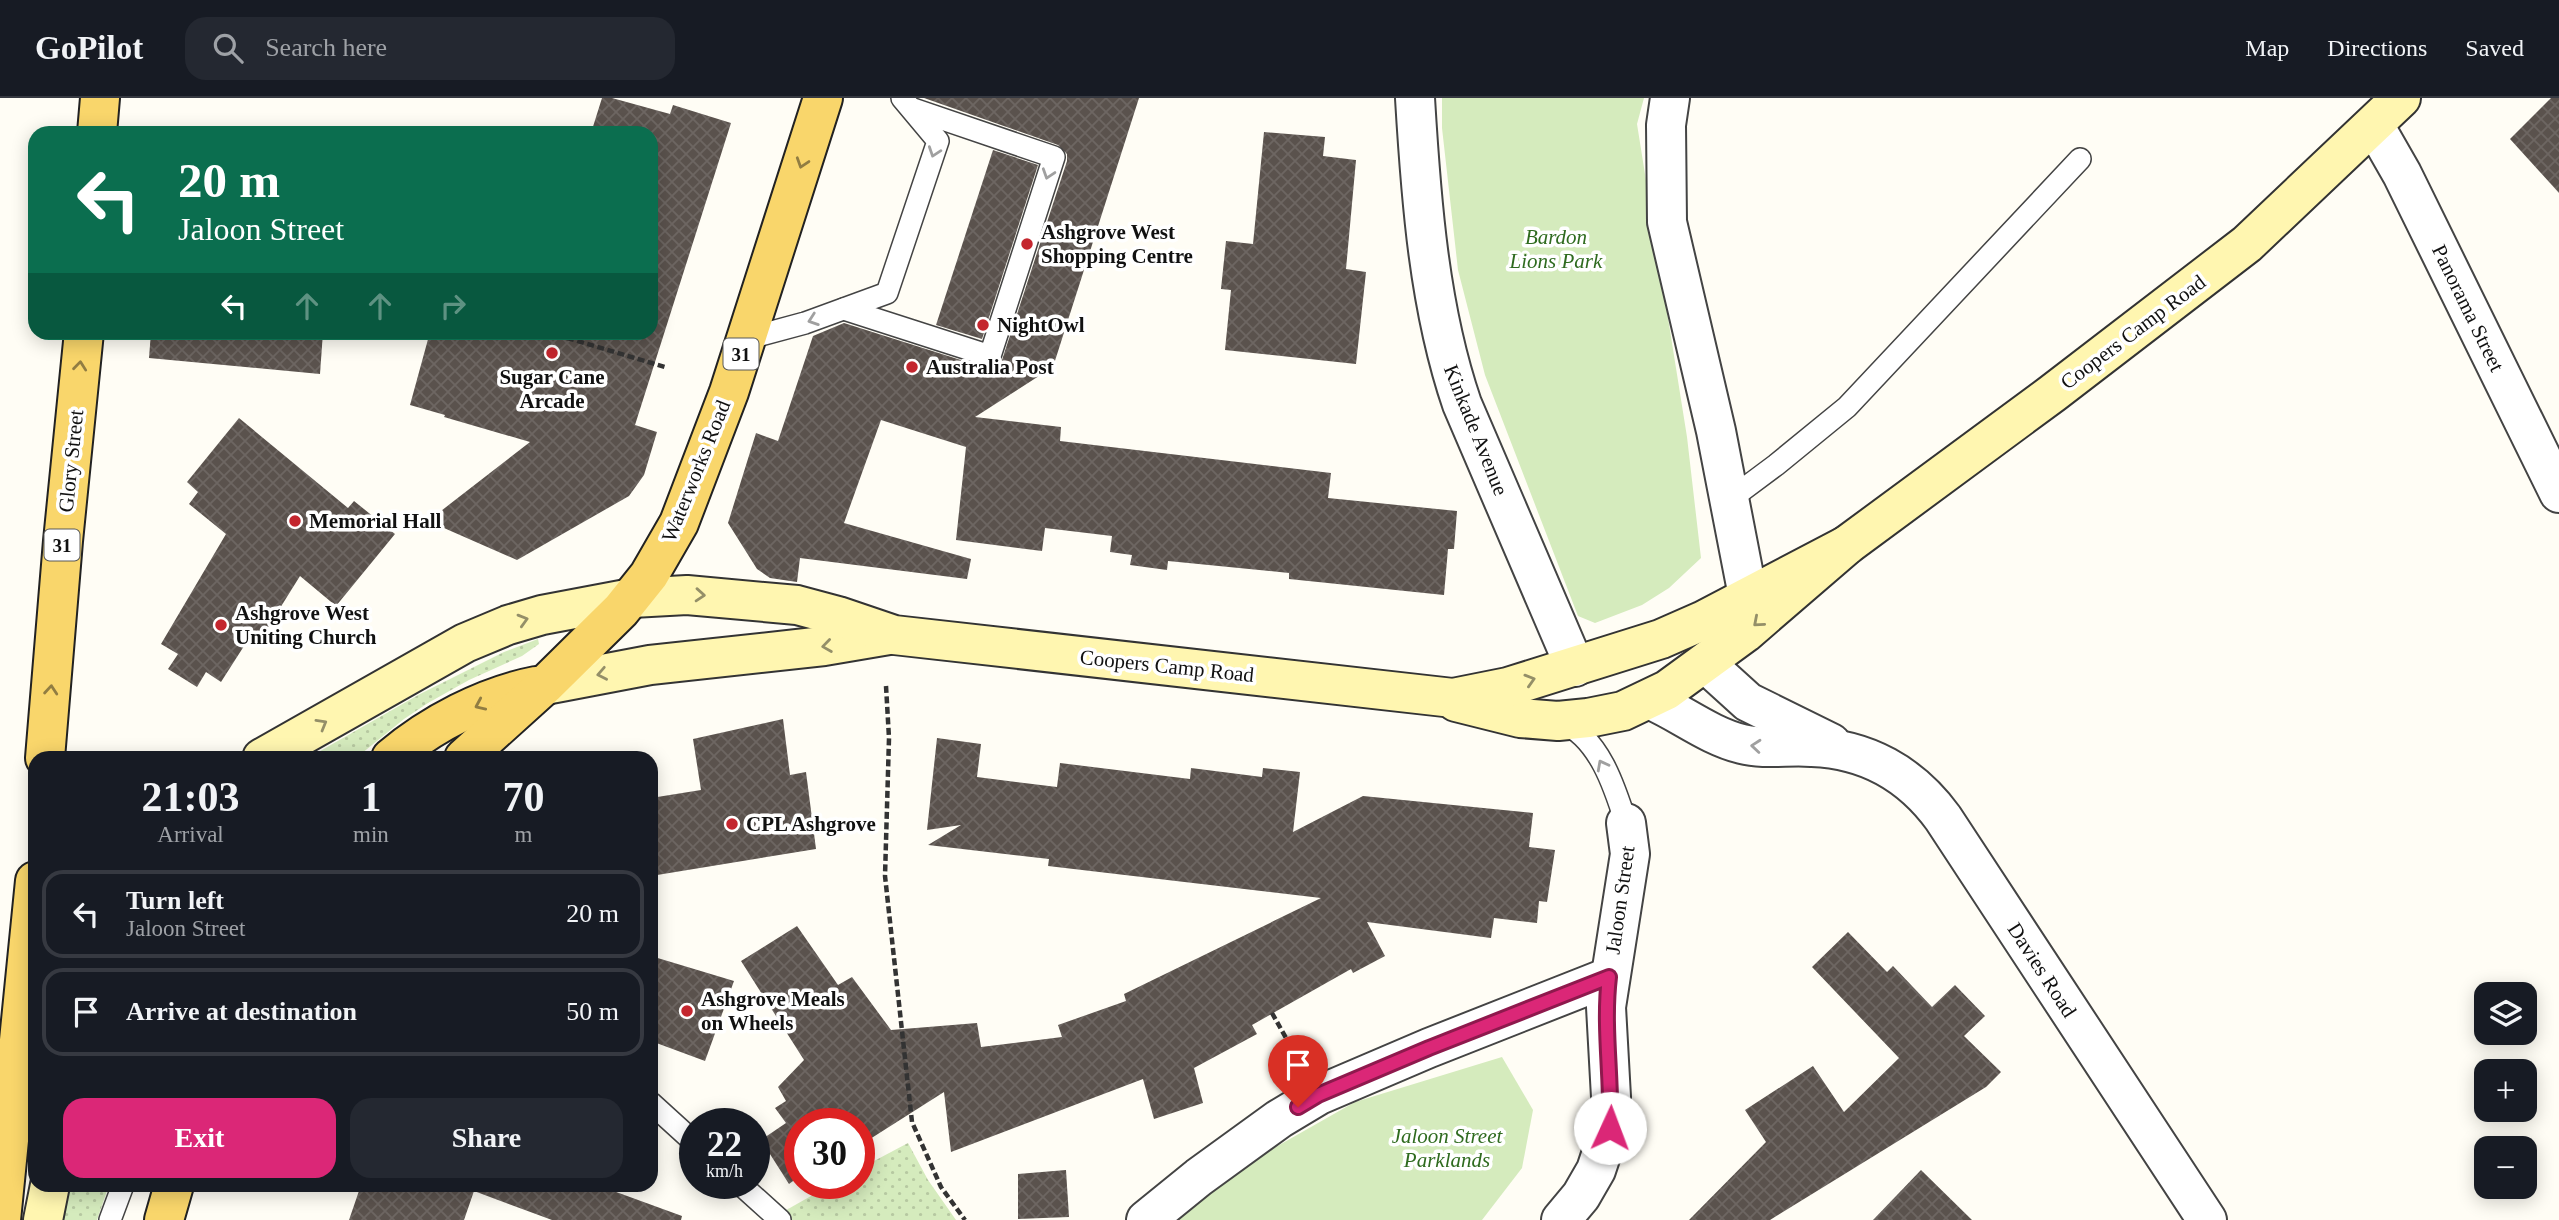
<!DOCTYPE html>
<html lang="en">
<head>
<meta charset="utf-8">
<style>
  body { margin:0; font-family:Georgia,serif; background:#242831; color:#f1f3f6; height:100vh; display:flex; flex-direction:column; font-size:26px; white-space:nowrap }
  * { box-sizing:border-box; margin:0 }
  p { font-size:23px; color:#9ea1a6 }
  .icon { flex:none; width:38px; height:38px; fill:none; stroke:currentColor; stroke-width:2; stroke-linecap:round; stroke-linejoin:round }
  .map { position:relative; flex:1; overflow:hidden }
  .sheet { position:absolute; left:28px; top:653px; width:630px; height:441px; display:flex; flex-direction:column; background:#171b24; border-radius:21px; box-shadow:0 4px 18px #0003 }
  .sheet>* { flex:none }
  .top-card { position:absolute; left:28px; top:28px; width:630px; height:214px; border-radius:21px; box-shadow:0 4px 18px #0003; background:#0b6e4f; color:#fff; overflow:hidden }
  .tools { position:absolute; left:2474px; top:884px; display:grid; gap:14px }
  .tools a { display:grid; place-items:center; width:63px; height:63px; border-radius:14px; background:#171b24; box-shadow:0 4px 18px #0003; font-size:35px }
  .speed { position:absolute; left:679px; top:1010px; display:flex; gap:14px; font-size:35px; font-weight:700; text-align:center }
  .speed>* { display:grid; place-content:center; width:91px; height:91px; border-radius:50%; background:#171b24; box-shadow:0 4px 18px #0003; line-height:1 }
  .speed small { font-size:18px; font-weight:400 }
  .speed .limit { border:10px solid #d22; background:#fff; color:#111 }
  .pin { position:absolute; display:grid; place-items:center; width:60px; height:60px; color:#fff; margin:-72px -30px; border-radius:50% 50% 50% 0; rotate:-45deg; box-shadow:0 0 7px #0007 }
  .pin .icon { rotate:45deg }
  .me { position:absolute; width:77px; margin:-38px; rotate:2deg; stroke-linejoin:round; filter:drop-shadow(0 0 5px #0008) }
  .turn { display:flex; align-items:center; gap:24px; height:147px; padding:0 35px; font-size:32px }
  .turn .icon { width:91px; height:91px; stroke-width:2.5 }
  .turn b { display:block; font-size:49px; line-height:60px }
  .lanes { display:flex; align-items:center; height:66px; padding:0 35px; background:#0003; justify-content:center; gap:35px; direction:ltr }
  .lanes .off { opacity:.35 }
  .eta { display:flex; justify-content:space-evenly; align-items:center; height:119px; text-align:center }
  .eta b { font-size:42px; font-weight:700; line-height:49px }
  .action { display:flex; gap:14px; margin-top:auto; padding:14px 35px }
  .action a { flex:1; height:80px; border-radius:21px; background:#db2777; color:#fff; font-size:28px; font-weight:700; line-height:80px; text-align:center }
  .action a+a { background:#242831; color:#f1f3f6 }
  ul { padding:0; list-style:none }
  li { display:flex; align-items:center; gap:21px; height:88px; margin:0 14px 10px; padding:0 21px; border:4px solid #363941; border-radius:21px }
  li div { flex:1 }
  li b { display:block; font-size:26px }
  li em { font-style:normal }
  header { display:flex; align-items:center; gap:42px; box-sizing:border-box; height:98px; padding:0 35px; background:#171b24; border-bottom:2px solid #363941 }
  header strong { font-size:33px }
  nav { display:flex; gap:38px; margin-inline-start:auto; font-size:24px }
  .search { width:490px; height:63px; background:#242831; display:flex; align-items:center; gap:18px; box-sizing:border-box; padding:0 24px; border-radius:21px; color:#9ea1a6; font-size:26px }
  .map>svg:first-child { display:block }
  .grass { fill:url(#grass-dots) }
  .park { fill:#d5ebbd }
  .building { fill:url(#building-cross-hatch) }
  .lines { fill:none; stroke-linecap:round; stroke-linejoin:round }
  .service-casing { stroke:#444; stroke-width:24 }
  .minor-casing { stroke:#444; stroke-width:42 }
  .secondary-casing { stroke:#333; stroke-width:42 }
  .primary-casing { stroke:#222; stroke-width:42 }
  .path { stroke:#333; stroke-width:4.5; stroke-dasharray:7 3.5; stroke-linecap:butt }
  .service { stroke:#fff; stroke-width:21 }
  .minor { stroke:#fff; stroke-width:38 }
  .secondary { stroke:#fff6b0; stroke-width:38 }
  .primary { stroke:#f9d66b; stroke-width:38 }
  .oneway { stroke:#a0a0a0 }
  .oneway2 { stroke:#917d42 }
  .oneway3 { stroke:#948f68 }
  .route-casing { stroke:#8e194d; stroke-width:18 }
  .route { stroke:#db2777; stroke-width:12 }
  .poi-dot { fill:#c4262e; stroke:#fff; stroke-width:2.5 }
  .labels { text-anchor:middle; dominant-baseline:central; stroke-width:7; stroke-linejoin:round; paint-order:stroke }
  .shield { fill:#fff; stroke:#585858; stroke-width:2 }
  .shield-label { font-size:19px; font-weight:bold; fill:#111 }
  .poi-label { font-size:21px; font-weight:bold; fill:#111; stroke:#fff; text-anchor:start }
  .park-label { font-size:21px; font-style:italic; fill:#2f6b1f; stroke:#fff }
  .street-label { font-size:21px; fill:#111; stroke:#fff }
</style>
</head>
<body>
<header>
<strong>GoPilot</strong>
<div class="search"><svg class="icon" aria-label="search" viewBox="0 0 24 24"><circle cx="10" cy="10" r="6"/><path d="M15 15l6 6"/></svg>Search here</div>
<nav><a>Map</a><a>Directions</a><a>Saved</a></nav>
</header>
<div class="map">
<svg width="2559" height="1122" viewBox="0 0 2559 1122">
  <defs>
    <pattern id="grass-dots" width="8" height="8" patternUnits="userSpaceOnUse" patternTransform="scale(1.75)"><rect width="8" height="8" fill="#d5ebbd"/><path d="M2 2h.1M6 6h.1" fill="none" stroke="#b6c8a1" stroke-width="1.8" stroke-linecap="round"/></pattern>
    <pattern id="building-cross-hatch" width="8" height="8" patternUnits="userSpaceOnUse" patternTransform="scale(1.75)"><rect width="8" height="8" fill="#5a524d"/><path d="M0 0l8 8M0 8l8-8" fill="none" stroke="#6d6662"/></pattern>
  </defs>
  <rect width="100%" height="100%" fill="#fffdf5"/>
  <!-- grass -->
  <g class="grass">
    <path d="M538,541L539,546L522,558L469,582L428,605L404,621L356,660H308L420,596L504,554Z"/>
    <path d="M908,1045L928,1082L956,1122H789L781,1115L834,1085H859V1071Z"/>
    <path d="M67,1087H109L97,1122H59Z"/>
  </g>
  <!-- park -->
  <g class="park">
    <path d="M1442,0H1644L1637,26L1687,339L1701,460L1669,490L1642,507L1595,525L1578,518L1485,277L1458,172L1442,30Z"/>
    <path d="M1502,959L1533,1012L1522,1070L1482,1122H1171L1274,1050L1355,1004Z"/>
  </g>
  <!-- building -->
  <g class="building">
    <path d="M602,0H612L670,16L673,7L731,25L635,327L657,334L644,377L629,398L517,462L428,423L530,344L444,319L445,317L410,307L430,234H651V35H591Z"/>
    <path d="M924,0H1139L1053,269L975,319L1061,329L1060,343L1331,375L1328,400L1457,413L1454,451H1448L1444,497L1289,481V475L1168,463L1167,472L1130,467L1132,457L1110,454L1112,438L1045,430L1042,453L956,442L966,349L881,322L844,425L971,461L967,481L800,460L797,484L770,480L757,471L728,425L756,335L778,343L813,238L844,225L986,270L998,268L1002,262L1067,63V56L1058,47Z"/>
    <path d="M2551,0H2559V95L2510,41Z"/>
    <path d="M1264,34L1325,39L1323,58L1356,62L1346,171L1366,174L1356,266L1225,252L1231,192L1221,191L1226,143L1253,146Z"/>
    <path d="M993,52L1038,67L982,241L936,227Z"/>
    <path d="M151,234H323L320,276L149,260Z"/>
    <path d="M239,320L348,410L354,403L395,436L336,508L300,478L262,539L253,534L221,584L206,574L197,589L168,571L178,556L161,546L226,436L189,406L198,394L187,384Z"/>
    <path d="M783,621L790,677L806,674L816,751L651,778V700L701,692L693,641Z"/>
    <path d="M937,640L981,646L977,679L1057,689L1060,665L1190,681L1191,670L1262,679L1263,670L1300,674L1293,734L1363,698L1533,715L1529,749L1555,752L1547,804L1539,803L1537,825L1494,820L1491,840L1367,824L1385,858L1353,875L1351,871L1252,927L1257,936L1194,970L1203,1005L1154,1021L1143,981L951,1054L944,994L859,1048V1026H800V1078L789,1086L761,1042L786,1025L775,1010L786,1003L778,989L804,962L741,863L797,828L838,887L852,879L891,932L977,925L981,949L1062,939L1058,927L1126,903L1124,896L1321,800L1048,768L1049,761L928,747L961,727L927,732Z"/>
    <path d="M1848,834L1887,874L1893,868L1932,909L1955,887L1985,918L1964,938L2001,974L1986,989L1770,1122H1689L1766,1044L1745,1012L1813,968L1844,1014L1899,960L1812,869Z"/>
    <path d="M651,858L734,883L705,963L651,943Z"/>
    <path d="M1066,1072L1069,1119L1018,1121V1076Z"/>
    <path d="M1921,1072L1972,1122H1873Z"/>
    <path d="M361,1087H597L682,1118L681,1122H552L474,1093L464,1122H349Z"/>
  </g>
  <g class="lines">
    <!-- service casing -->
    <g class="service-casing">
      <g id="service">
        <path d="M844,211L990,258L1054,59L913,11"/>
        <path d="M746,241L805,225L887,195L938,43L902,0"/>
        <path d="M1729,402L1776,367L1847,309L2080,61"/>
        <path d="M1561,624C1599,639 1615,690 1626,725"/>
        <path d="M651,1005L695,1045"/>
        <path d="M739,1085L780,1122"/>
        <path d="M110,1122L123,1087"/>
      </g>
    </g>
    <!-- minor casing -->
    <g class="minor-casing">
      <g id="minor">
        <path d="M1415,0C1421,101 1429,210 1462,306L1575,569"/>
        <path d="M1670,0L1666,27L1667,124L1716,333L1748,498"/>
        <path d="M2374,27L2402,76L2559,395"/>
        <path d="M1705,565L1748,604L1831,645"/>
        <path d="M1651,602C1681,615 1709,638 1742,646C1765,652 1789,647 1812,649C1866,651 1911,676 1943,720L2207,1122"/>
        <path d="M1146,1122L1199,1079L1279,1021L1319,997L1429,950L1609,879"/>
        <path d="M1561,1122L1581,1098L1596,1072L1610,1030L1611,999L1606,909L1630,756L1626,725"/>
      </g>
    </g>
    <!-- secondary casing -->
    <g class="secondary-casing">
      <g id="secondary">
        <path d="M545,587L650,567L824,548L889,537"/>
        <path d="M1456,604L1520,620L1558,623L1588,620L1623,613L1667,592L1745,535L1847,447L2053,295L2247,146L2401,0"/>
        <path d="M262,660L465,545L508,527L542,517L632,500L687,497L797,507L838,518L894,537L1453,600L1508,589L1661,541L1702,523L1847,447"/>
        <path d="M43,1122L50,1087"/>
      </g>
    </g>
    <!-- primary casing -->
    <g class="primary-casing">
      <g id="primary">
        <path d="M97,35L100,0"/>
        <path d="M45,660L63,443L84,234"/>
        <path d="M391,660C431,626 485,598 536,588"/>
        <path d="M464,660L545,587L621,512L649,477L679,425L729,294L823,0"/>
        <path d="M1,1122L35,783"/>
        <path d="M164,1122L174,1087"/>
      </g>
    </g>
    <!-- path -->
    <g class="path">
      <path d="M547,234L665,269"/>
      <path d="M886,588L889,640L885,778L912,1024L941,1089L965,1122"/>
      <path d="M1272,915L1299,963"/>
    </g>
    <!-- service -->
    <use href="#service" class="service"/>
    <!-- minor -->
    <use href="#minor" class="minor"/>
    <!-- secondary -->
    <use href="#secondary" class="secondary"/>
    <!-- primary -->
    <use href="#primary" class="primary"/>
  </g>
  <!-- one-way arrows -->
  <defs><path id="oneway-chevron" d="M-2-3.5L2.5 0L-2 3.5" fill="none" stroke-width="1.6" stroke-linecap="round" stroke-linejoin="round" transform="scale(1.75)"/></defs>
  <g class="oneway">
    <use href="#oneway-chevron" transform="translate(934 54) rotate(109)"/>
    <use href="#oneway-chevron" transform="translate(1048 76) rotate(108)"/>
    <use href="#oneway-chevron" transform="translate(813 222) rotate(161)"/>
    <use href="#oneway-chevron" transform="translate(1756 648) rotate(-175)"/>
    <use href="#oneway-chevron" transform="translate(1602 667) rotate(-118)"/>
  </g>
  <g class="oneway2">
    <use href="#oneway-chevron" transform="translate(802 65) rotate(108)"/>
    <use href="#oneway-chevron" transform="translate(80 268) rotate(-84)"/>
    <use href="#oneway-chevron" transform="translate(51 592) rotate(-85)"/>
    <use href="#oneway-chevron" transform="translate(480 607) rotate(156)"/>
  </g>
  <g class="oneway3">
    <use href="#oneway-chevron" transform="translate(700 497) rotate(4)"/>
    <use href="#oneway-chevron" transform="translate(523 522) rotate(-16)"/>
    <use href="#oneway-chevron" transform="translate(1758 524) rotate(139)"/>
    <use href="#oneway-chevron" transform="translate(827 548) rotate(172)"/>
    <use href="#oneway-chevron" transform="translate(602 576) rotate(169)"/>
    <use href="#oneway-chevron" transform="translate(1530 582) rotate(-17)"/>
    <use href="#oneway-chevron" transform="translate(322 626) rotate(-30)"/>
  </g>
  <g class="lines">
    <!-- route casing -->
    <g class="route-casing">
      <path id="route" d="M1298,1009L1318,997L1429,950L1609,879C1603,930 1612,980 1610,1030"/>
    </g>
    <!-- route -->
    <use href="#route" class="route"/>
  </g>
  <!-- markers -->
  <g class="poi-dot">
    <circle cx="1027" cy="146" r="7"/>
    <circle cx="983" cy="227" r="7"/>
    <circle cx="552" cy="255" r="7"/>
    <circle cx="912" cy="269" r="7"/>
    <circle cx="295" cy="423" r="7"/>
    <circle cx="221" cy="527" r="7"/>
    <circle cx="732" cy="726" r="7"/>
    <circle cx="687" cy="913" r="7"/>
  </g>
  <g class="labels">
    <!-- shield labels -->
    <g class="shield">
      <rect x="723.5" y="240.5" width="35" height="31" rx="5"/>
      <rect x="44.5" y="431.5" width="35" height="31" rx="5"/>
    </g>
    <g class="shield-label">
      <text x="741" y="256">31</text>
      <text x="62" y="447">31</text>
    </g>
    <!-- poi labels -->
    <g class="poi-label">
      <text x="1041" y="134">Ashgrove West<tspan x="1041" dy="24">Shopping Centre</tspan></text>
      <text x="997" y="227">NightOwl</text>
      <text x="926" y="269">Australia Post</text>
      <text x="552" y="279" text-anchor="middle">Sugar Cane<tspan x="552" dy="24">Arcade</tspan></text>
      <text x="309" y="423">Memorial Hall</text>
      <text x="235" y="515">Ashgrove West<tspan x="235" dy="24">Uniting Church</tspan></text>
      <text x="746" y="726">CPL Ashgrove</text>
      <text x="701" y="901">Ashgrove Meals<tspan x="701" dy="24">on Wheels</tspan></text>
    </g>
    <!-- park labels -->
    <g class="park-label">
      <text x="1556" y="139">Bardon<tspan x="1556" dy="24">Lions Park</tspan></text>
      <text x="1447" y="1038">Jaloon Street<tspan x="1447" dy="24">Parklands</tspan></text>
    </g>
    <!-- street labels -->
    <g class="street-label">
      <text transform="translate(2468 210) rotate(64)">Panorama Street</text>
      <text transform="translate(2133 234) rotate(-37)">Coopers Camp Road</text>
      <text transform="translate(1476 332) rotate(68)">Kinkade Avenue</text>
      <text transform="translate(71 363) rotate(-84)">Glory Street</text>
      <text transform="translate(696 373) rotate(-68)">Waterworks Road</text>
      <text transform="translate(1167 568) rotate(6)">Coopers Camp Road</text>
      <text transform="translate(1620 802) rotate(-82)">Jaloon Street</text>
      <text transform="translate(2042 872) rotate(57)">Davies Road</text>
    </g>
  </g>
</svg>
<div class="tools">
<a><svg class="icon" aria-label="layers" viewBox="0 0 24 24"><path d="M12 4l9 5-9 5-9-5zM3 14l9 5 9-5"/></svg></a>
<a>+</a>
<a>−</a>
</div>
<div class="speed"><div>22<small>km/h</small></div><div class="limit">30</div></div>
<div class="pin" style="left:1298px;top:1009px;background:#d93025"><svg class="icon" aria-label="arrive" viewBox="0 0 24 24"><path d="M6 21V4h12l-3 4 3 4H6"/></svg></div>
<svg class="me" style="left:1610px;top:1030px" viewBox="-20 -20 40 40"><circle r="19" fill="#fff"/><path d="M0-13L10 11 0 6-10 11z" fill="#db2777"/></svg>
<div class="top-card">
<div class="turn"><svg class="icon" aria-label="left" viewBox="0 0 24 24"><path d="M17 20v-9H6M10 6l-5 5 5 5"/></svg><div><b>20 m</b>Jaloon Street</div></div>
<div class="lanes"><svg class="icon" aria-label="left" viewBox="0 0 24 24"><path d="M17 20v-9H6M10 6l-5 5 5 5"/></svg><svg class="icon off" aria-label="ahead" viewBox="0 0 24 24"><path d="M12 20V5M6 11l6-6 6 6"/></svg><svg class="icon off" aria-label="ahead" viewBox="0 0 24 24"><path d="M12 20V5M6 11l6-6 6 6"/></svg><svg class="icon off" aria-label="right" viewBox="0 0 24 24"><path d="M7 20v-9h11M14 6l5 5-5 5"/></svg></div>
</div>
<section class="sheet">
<div class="eta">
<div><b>21:03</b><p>Arrival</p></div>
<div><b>1</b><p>min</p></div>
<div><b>70</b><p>m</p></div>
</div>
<ul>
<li><svg class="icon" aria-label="left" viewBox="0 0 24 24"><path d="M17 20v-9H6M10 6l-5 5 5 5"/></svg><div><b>Turn left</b><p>Jaloon Street</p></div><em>20 m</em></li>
<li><svg class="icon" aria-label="arrive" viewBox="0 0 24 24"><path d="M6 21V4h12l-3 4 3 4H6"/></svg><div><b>Arrive at destination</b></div><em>50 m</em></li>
</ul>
<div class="action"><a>Exit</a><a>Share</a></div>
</section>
</div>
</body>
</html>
